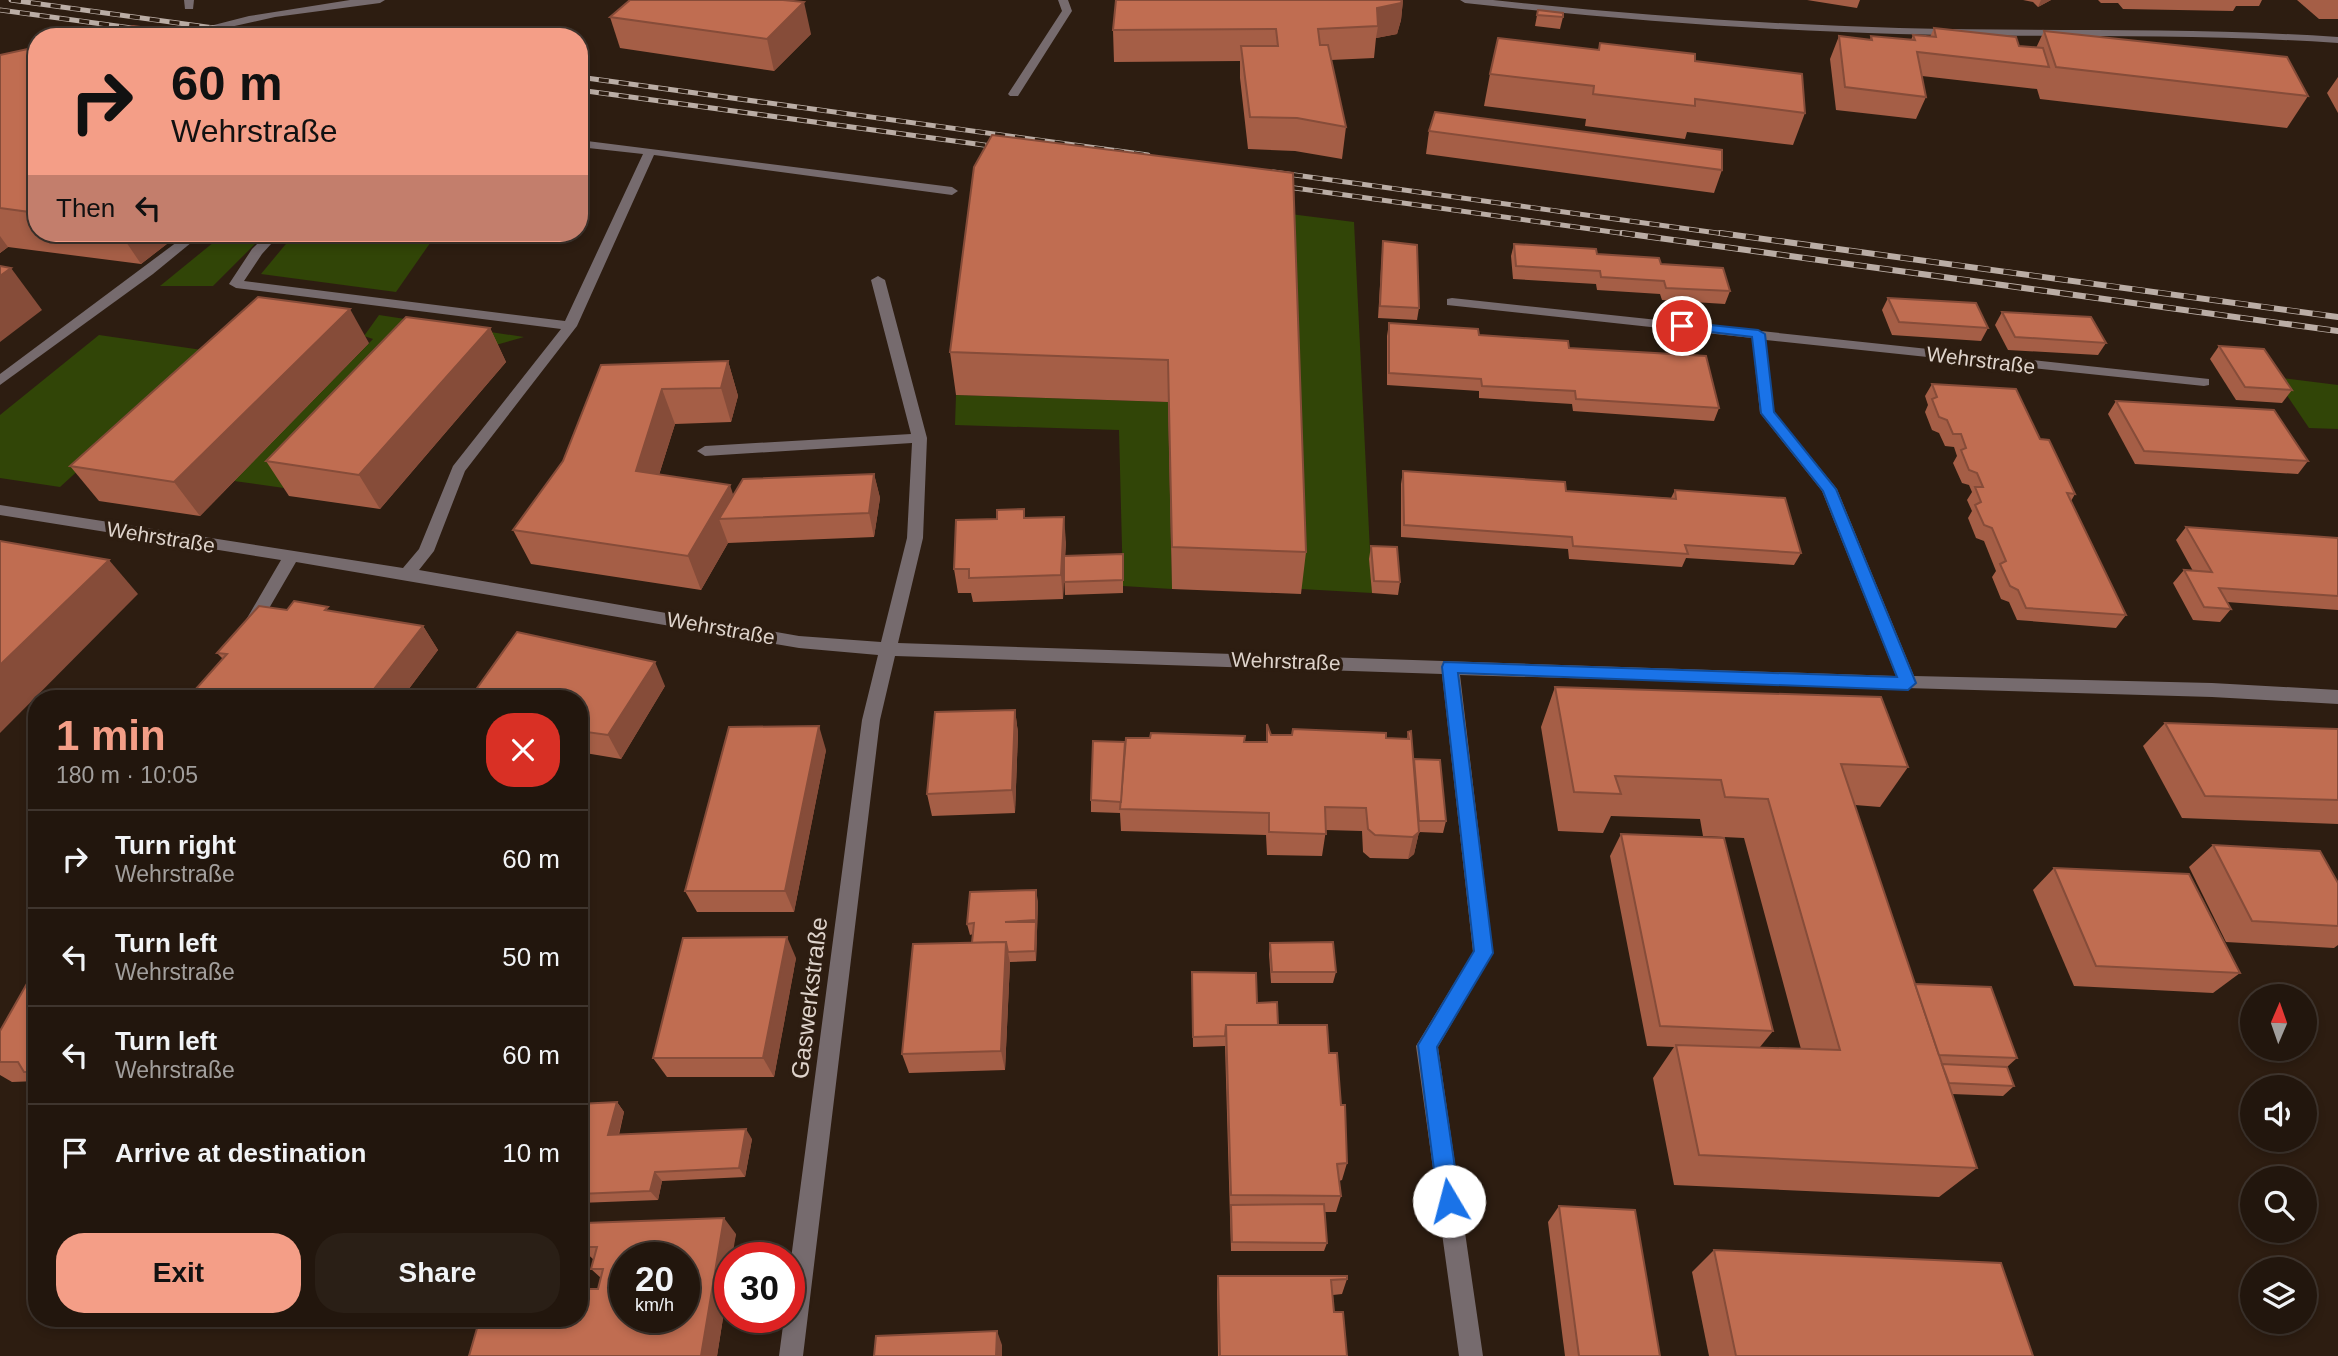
<!DOCTYPE html>
<html lang="en">
<head>
<meta charset="utf-8">
<style>
  body { margin:0; font-family:Arial,sans-serif; background:#2a1f16; color:#f1f3f6; height:100vh; display:flex; flex-direction:column; font-size:26px; white-space:nowrap }
  * { box-sizing:border-box; margin:0 }
  p { font-size:23px; color:#a29f9d }
  .icon { flex:none; width:38px; height:38px; fill:none; stroke:currentColor; stroke-width:2; stroke-linecap:round; stroke-linejoin:round }
  .map { position:relative; flex:1; overflow:hidden }
  .sheet { position:absolute; left:28px; top:690px; width:560px; height:637px; display:flex; flex-direction:column; background:#22160d; border-radius:28px; box-shadow:0 4px 10px #0003,0 0 0 2px #3f352e }
  .sheet>* { flex:none }
  .banner { position:absolute; left:28px; top:28px; width:560px; height:214px; border-radius:28px; box-shadow:0 4px 10px #0003,0 0 0 2px #3f352e; background:#f49e87; color:#111; overflow:hidden }
  .needle { width:46px; rotate:2deg }
  .buttons { position:absolute; left:2240px; top:984px; display:grid; gap:14px }
  .buttons a { display:grid; place-items:center; width:77px; height:77px; border-radius:50%; background:#22160d; box-shadow:0 4px 10px #0003,0 0 0 2px #3f352e; font-size:35px }
  .speed { position:absolute; left:609px; top:1242px; display:flex; gap:14px; font-size:35px; font-weight:700; text-align:center }
  .speed>* { display:grid; place-content:center; width:91px; height:91px; border-radius:50%; background:#22160d; box-shadow:0 4px 10px #0003,0 0 0 2px #3f352e; line-height:1 }
  .speed small { font-size:18px; font-weight:400 }
  .speed .limit { border:10px solid #d22; background:#fff; color:#111 }
  .pin { position:absolute; display:grid; place-items:center; width:60px; height:60px; color:#fff; margin:-30px; border:4px solid #fff; border-radius:50%; box-shadow:0 2px 7px #0007 }
  .me { position:absolute; width:77px; margin:-38px; rotate:352deg; stroke-linejoin:round; filter:drop-shadow(0 0 5px #0008) }
  .turn { display:flex; align-items:center; gap:24px; height:147px; padding:0 28px; font-size:32px }
  .turn .icon { width:91px; height:91px; stroke-width:2.5 }
  .turn b { display:block; font-size:49px; line-height:60px }
  .then { display:flex; align-items:center; height:66px; padding:0 28px; background:#0003; gap:14px; font-size:26px }
  .round { display:grid; place-items:center; flex:none; width:74px; height:74px; border-radius:28px; background:#2a1f16 }
  .summary { display:flex; align-items:center; justify-content:space-between; height:119px; padding:0 28px }
  h1 { font-size:42px; font-weight:700; line-height:52px; color:#f49e87 }
  .action { display:flex; gap:14px; margin-top:auto; padding:14px 28px }
  .action a { flex:1; height:80px; border-radius:28px; background:#f49e87; color:#111; font-size:28px; font-weight:700; line-height:80px; text-align:center }
  .action a+a { background:#2a1f16; color:#f1f3f6 }
  ul { padding:0; list-style:none }
  li { display:flex; align-items:center; gap:21px; height:98px; padding:0 28px; border-top:2px solid #3f352e }
  li div { flex:1 }
  li b { display:block; font-size:26px }
  li em { font-style:normal }
  .map>svg:first-child { display:block }
  .green { fill:#314507 }
  .lines { fill:none; stroke-linecap:round; stroke-linejoin:round }
  .minor { fill:#766b6e; fill-rule:evenodd }
  .rail-far1-casing { stroke:#baada5; stroke-width:5 }
  .rail-casing { stroke:#baada5; stroke-width:6 }
  .rail-far1 { stroke:#2d1d11; stroke-width:3.5; stroke-dasharray:10; stroke-linecap:butt }
  .rail { stroke:#2d1d11; stroke-width:4.5; stroke-dasharray:13; stroke-linecap:butt }
  .wall { fill:#a55e46 }
  .shaded-wall { fill:#864c39 }
  .building { fill:#c06d51; stroke:#864c39; stroke-width:2; fill-rule:evenodd }
  .route { fill:#1a73e8; stroke:#114b97; stroke-width:2 }
  .labels { text-anchor:middle; dominant-baseline:central; stroke-width:7; stroke-linejoin:round; paint-order:stroke }
  .street-label { font-size:21px; fill:#ded3cb; stroke:#2d1d11 }
  .near-street-label { font-size:24px; fill:#ded3cb; stroke:#2d1d11 }
</style>
</head>
<body>
<div class="map">
<svg width="2338" height="1356" viewBox="0 0 2338 1356">
  <rect width="100%" height="100%" fill="#2d1d11"/>
  <!-- green -->
  <g class="green">
    <path d="M1290,214L1354,222L1372,593L1301,589Z"/>
    <path d="M225,233H266L213,286H160Z"/>
    <path d="M295,233H437L396,292L261,274Z"/>
    <path d="M379,315L524,337L471,352L284,488L234,481L373,339L364,336Z"/>
    <path d="M99,335L209,351L60,487L0,478V415Z"/>
    <path d="M2283,378L2338,385V429L2309,428L2286,394Z"/>
    <path d="M956,395L1168,402L1172,589L1123,586L1119,430L955,425Z"/>
  </g>
  <g class="lines">
    <!-- minor -->
    <g class="minor">
      <path d="M184,0H194L193,9H185Z"/>
      <path d="M350,0H385L380,3L275,17L185,37H167L249,16Z"/>
      <path d="M1058,0H1068L1072,11L1018,96H1010L1008,94L1062,11Z"/>
      <path d="M1460,0H1493C1628,15 1763,24 1899,28C2045,32 2192,27 2338,37V43C2192,33 2045,38 1898,34C1753,30 1609,19 1465,3Z"/>
      <path d="M579,140L952,187L958,191L952,195L654,155L577,326L465,471L434,551L419,570L799,636L881,642L907,538L912,443L705,456L697,451L705,446L911,434L871,280L878,276L885,280L927,438L923,538L898,643L1896,676L1822,491L1760,413L1752,338L1447,305V299L1452,298L2209,379V385L2204,386L1766,340L1774,412L1837,489L1914,676L2212,683L2338,690V704L2212,697L1460,675L1493,953L1438,1047L1483,1356H1459L1416,1046L1473,952L1442,674L895,656L880,720L803,1356H779L784,1318H789V1274L862,720L878,655L799,648L296,562L257,629L251,631L243,625L281,560L0,515V505L403,568L419,549L453,466L561,329L236,288L229,284L252,249L268,233H281L262,254L244,281L565,321L643,154L579,147Z"/>
      <path d="M189,233H203L153,274L0,385V374Z"/>
    </g>
    <!-- rail-far1 casing -->
    <g class="rail-far1-casing">
      <g id="rail-far1">
        <path d="M11,0L279,37"/>
        <path d="M0,10L146,30"/>
        <path d="M579,77L1148,155"/>
        <path d="M579,90L1006,148"/>
        <path d="M1273,172L1732,235"/>
        <path d="M1273,185L1634,235"/>
      </g>
    </g>
    <!-- rail casing -->
    <g class="rail-casing">
      <g id="rail">
        <path d="M1622,233L2338,331"/>
        <path d="M1720,233L2338,317"/>
      </g>
    </g>
    <!-- rail-far1 -->
    <use href="#rail-far1" class="rail-far1"/>
    <!-- rail -->
    <use href="#rail" class="rail"/>
  </g>
  <!-- wall -->
  <g class="wall">
    <path d="M1116,0H1403L1401,20L1397,34L1376,38L1374,58L1331,60L1346,127L1342,159L1295,151L1248,149L1240,78V61L1114,62L1113,30Z"/>
    <path d="M1807,0H1860L1857,8Z"/>
    <path d="M2023,0H2051L2038,7L2033,2Z"/>
    <path d="M2098,0H2262L2259,6H2236L2233,11L2123,9L2118,3H2101Z"/>
    <path d="M2297,0H2338V19H2319Z"/>
    <path d="M1538,10L1563,17L1560,29L1535,26Z"/>
    <path d="M610,17L811,34L774,71L620,48Z"/>
    <path d="M1934,28L2019,46L2036,48L2044,31L2308,96L2287,128L2040,99L2037,89L1922,76L1926,97L1916,119L1836,110L1830,59L1839,36L1870,40L1871,36L1911,40L1913,35L1930,37Z"/>
    <path d="M1600,43L1695,61L1805,113L1793,145L1687,132L1685,139L1585,126L1586,119L1484,106L1490,74L1599,50Z"/>
    <path d="M37,47V233H181L141,264L8,247L0,253V55Z"/>
    <path d="M2338,77V113L2327,93Z"/>
    <path d="M1429,131L1722,170L1714,193L1426,154Z"/>
    <path d="M1293,173L1306,552L1301,594L1172,589L1168,402L956,395L950,352Z"/>
    <path d="M1383,241L1419,308L1417,320L1378,318L1382,253Z"/>
    <path d="M1514,244L1597,254L1661,264L1730,291L1725,304L1662,300L1660,294L1597,290L1596,284L1513,279L1511,256Z"/>
    <path d="M1888,298L1988,328L1981,341L1892,335L1882,310Z"/>
    <path d="M2002,312L2106,343L2098,355L2008,350L1995,325Z"/>
    <path d="M1389,323L1569,348L1719,408L1714,421L1573,411L1572,404L1479,398V391L1387,385V336Z"/>
    <path d="M490,328L506,362L380,509L289,496L266,461Z"/>
    <path d="M369,343L200,516L99,501L70,466Z"/>
    <path d="M2219,346L2292,390L2282,403L2236,400L2210,359Z"/>
    <path d="M728,361L738,396L731,422L675,424L659,475L733,495L874,474L880,498L874,537L728,543L701,590L531,564L513,530L563,461L601,365Z"/>
    <path d="M1932,384L2040,439L2075,494L2071,501L2126,615L2116,628L2017,620L2009,602L2001,599L1992,577L1996,571L1984,541L1976,538L1968,518L1972,511L1967,500L1972,492L1969,485L1962,483L1957,472L1953,463L1957,456L1954,447L1945,446L1939,433L1932,430L1925,412L1928,405L1925,396Z"/>
    <path d="M2116,401L2308,461L2298,474L2135,464L2108,414Z"/>
    <path d="M1403,471L1566,491L1671,498L1675,490L1801,553L1794,565L1686,558L1682,567L1569,559L1568,549L1401,537V484Z"/>
    <path d="M1025,518L1066,542L1065,556L1123,554V593L1065,595L1064,571L1063,599L973,602L971,593H958L954,569Z"/>
    <path d="M2186,527L2338,538V610L2227,602L2231,609L2220,622L2193,620L2173,583L2184,570L2193,571L2176,540Z"/>
    <path d="M1371,546L1400,582L1398,595L1372,593L1369,559Z"/>
    <path d="M287,610L330,611L423,626L438,650L402,698H200L194,691L223,659L217,653Z"/>
    <path d="M665,686L621,759L579,752V698Z"/>
    <path d="M1555,687L1908,767L1880,807L1855,805L1915,984L2017,1058L2007,1067L2014,1086L2003,1096L1952,1094L1977,1168L1939,1197L1674,1185L1653,1078L1674,1047L1647,1046L1610,856L1621,834L1773,1031L1760,1047L1801,1049L1744,838L1703,836L1700,819L1611,816L1603,833L1558,831L1541,727Z"/>
    <path d="M1015,710L1018,733L1015,813L932,816L927,794Z"/>
    <path d="M2165,723L2338,729V824L2182,818L2143,746Z"/>
    <path d="M1267,724L1271,735L1407,739L1408,732L1414,759L1446,821L1443,833L1419,832L1414,854L1408,859L1370,858L1363,852L1362,831L1326,830L1322,856L1267,855L1266,835L1121,831L1120,813L1091,812V800L1125,742H1266Z"/>
    <path d="M826,750L794,912H697L685,891Z"/>
    <path d="M2213,845L2338,883V945L2334,948L2226,942L2189,867Z"/>
    <path d="M2054,868L2240,973L2213,993L2074,986L2033,890Z"/>
    <path d="M1038,901L1036,961L1010,962L1005,1070L909,1073L902,1054L972,943L973,934L970,935L967,924Z"/>
    <path d="M1270,943L1336,972L1333,983H1271L1269,954Z"/>
    <path d="M796,958L774,1077H667L653,1058Z"/>
    <path d="M37,966V1081L12,1082L0,1075V1031Z"/>
    <path d="M1192,983L1257,1003L1278,1025L1329,1053L1347,1163L1342,1180L1339,1181L1341,1196L1336,1212H1325L1327,1243L1324,1251H1231L1225,1046L1193,1047Z"/>
    <path d="M617,1102L624,1112L619,1135L752,1139L745,1177L662,1181L658,1200L579,1203V1104Z"/>
    <path d="M1559,1206L1660,1356H1565L1548,1222Z"/>
    <path d="M736,1234L730,1258V1274L717,1356L598,1289L601,1278L591,1269L594,1260L580,1247Z"/>
    <path d="M1714,1250L2033,1356H1709L1692,1272Z"/>
    <path d="M1218,1276L1347,1279L1342,1294L1333,1295L1334,1312L1347,1356H1218L1217,1291Z"/>
  </g>
  <!-- shaded-wall -->
  <g class="shaded-wall">
    <path d="M1402,0H1403L1401,20L1397,34L1376,38L1378,26L1377,8Z"/>
    <path d="M2041,0H2051L2038,7Z"/>
    <path d="M804,2L811,34L774,71L767,39Z"/>
    <path d="M120,233H181L141,264Z"/>
    <path d="M0,236L8,247L0,253Z"/>
    <path d="M11,268L42,310L0,342V276Z"/>
    <path d="M350,309L369,343L200,516L174,482Z"/>
    <path d="M490,328L506,362L380,509L359,475Z"/>
    <path d="M728,361L738,396L731,422L721,388Z"/>
    <path d="M662,389L675,424L649,506L636,471Z"/>
    <path d="M874,474L880,498L874,537L869,513Z"/>
    <path d="M730,485L741,518L719,519L728,543L701,590L688,556Z"/>
    <path d="M1064,517L1066,542L1063,599L1061,575Z"/>
    <path d="M109,560L138,594L0,733V665Z"/>
    <path d="M423,626L438,650L402,698H367Z"/>
    <path d="M655,662L665,686L621,759L608,735Z"/>
    <path d="M1015,710L1018,733L1015,813L1012,790Z"/>
    <path d="M819,726L826,750L794,912L785,891Z"/>
    <path d="M1419,832L1414,854L1408,859L1413,837Z"/>
    <path d="M1036,890L1038,901L1037,931L1036,920Z"/>
    <path d="M1036,922L1037,934L1036,961L1035,951Z"/>
    <path d="M787,937L796,958L774,1077L763,1058Z"/>
    <path d="M1006,942L1010,963L1005,1070L1001,1051Z"/>
    <path d="M617,1102L624,1112L616,1144L608,1135Z"/>
    <path d="M746,1129L752,1139L745,1177L739,1168Z"/>
    <path d="M655,1172L662,1181L658,1200L650,1191Z"/>
    <path d="M724,1218L736,1234L732,1258H730V1274L717,1356H701Z"/>
    <path d="M997,1331L1002,1345V1356H996Z"/>
  </g>
  <!-- building -->
  <g class="building">
    <path d="M630,0H783L804,2L767,39L610,17Z"/>
    <path d="M1116,0H1402L1401,3L1377,8L1378,26L1318,29L1320,45H1328L1346,127L1297,118L1250,117L1241,46H1278L1276,29L1113,30Z"/>
    <path d="M1538,10L1563,13V17L1537,15Z"/>
    <path d="M133,26L216,37H83Z"/>
    <path d="M1934,28L2016,37L2019,46L2043,48L2049,67L1917,52L1926,97L1845,87L1839,36L1872,40L1871,36L1915,40L1913,35L1936,37Z"/>
    <path d="M2044,31L2287,57L2308,96L2056,67Z"/>
    <path d="M1498,38L1599,50L1600,43L1695,54V61L1802,74L1805,113L1695,99V106L1593,94L1594,86L1490,74Z"/>
    <path d="M37,47V213L0,208V55Z"/>
    <path d="M1435,112L1722,150V170L1429,131Z"/>
    <path d="M992,135L1293,173L1306,552L1172,547L1168,360L950,352L974,167Z"/>
    <path d="M1383,241L1417,245L1419,308L1380,306Z"/>
    <path d="M1514,244L1596,249L1597,254L1659,258L1661,264L1723,268L1730,291L1666,288L1664,281L1601,277L1600,271L1516,266Z"/>
    <path d="M0,266L11,268L0,276Z"/>
    <path d="M258,297L350,309L174,482L70,466Z"/>
    <path d="M1888,298L1976,303L1988,328L1899,322Z"/>
    <path d="M2002,312L2091,317L2106,343L2015,337Z"/>
    <path d="M406,317L490,328L359,475L266,461Z"/>
    <path d="M1389,323L1478,329L1479,335L1568,341L1569,348L1706,356L1719,408L1576,399L1575,391L1482,386L1481,379L1389,373Z"/>
    <path d="M2219,346L2264,349L2292,390L2245,387Z"/>
    <path d="M728,361L721,388L662,389L636,471L730,485L688,556L513,530L563,461L601,365Z"/>
    <path d="M1932,384L2016,389L2040,439L2049,440L2075,494L2067,493L2126,615L2026,608L2018,590L2010,586L2000,564L2006,561L1992,528L1984,525L1975,505L1981,502L1975,487H1983L1977,473L1969,470L1961,450L1966,448L1961,434H1953L1947,420L1939,417L1932,399L1937,397Z"/>
    <path d="M2116,401L2274,410L2308,461L2144,451Z"/>
    <path d="M1403,471L1565,482L1566,491L1676,499L1675,490L1785,498L1801,553L1685,545L1688,554L1573,546L1572,537L1404,525Z"/>
    <path d="M874,474L869,513L719,519L743,479Z"/>
    <path d="M1024,509V518L1064,517L1061,575L969,578V569H954L956,520L997,519V510Z"/>
    <path d="M2186,527L2338,538V596L2219,588L2231,609L2204,607L2184,570L2212,572Z"/>
    <path d="M0,541L109,560L0,665Z"/>
    <path d="M1371,546L1397,547L1400,582L1374,581Z"/>
    <path d="M1123,554V580L1064,582V556Z"/>
    <path d="M294,601L328,607L325,610L423,626L367,698H231L194,691L227,654L217,653L259,606L287,610Z"/>
    <path d="M517,632L655,662L608,735L579,731V698H470Z"/>
    <path d="M1555,687L1881,697L1908,767L1841,764L1977,1168L1699,1155L1676,1045L1840,1050L1768,799L1725,797L1721,780L1615,776L1621,794L1574,792Z"/>
    <path d="M1015,710L1012,790L927,794L935,712Z"/>
    <path d="M2165,723L2338,729V800L2205,796Z"/>
    <path d="M1267,724L1271,735H1292L1293,729L1386,733V738L1409,739L1408,732L1411,731L1419,832L1413,837L1375,835L1368,829L1366,808L1325,807L1326,834L1269,832V813L1120,809L1126,738H1150L1151,733L1245,736L1244,742H1267Z"/>
    <path d="M819,726L785,891H685L729,727Z"/>
    <path d="M1093,741L1125,742L1121,802L1091,800Z"/>
    <path d="M1414,759L1440,760L1446,821H1419Z"/>
    <path d="M1621,834L1724,838L1773,1031L1660,1026Z"/>
    <path d="M2213,845L2320,851L2338,883V926L2252,921Z"/>
    <path d="M2054,868L2189,874L2240,973L2096,966Z"/>
    <path d="M1036,890V920L1005,922H1036L1035,951L1008,952L1006,942L972,943L974,923L967,924L970,892Z"/>
    <path d="M787,937L763,1058H653L683,938Z"/>
    <path d="M1006,942L1001,1051L902,1054L913,944Z"/>
    <path d="M1333,942L1336,972H1272L1270,943Z"/>
    <path d="M37,966V1072H24L18,1062H0V1031Z"/>
    <path d="M1192,972L1256,973L1257,1003L1277,1002L1278,1025H1226L1225,1036L1193,1037Z"/>
    <path d="M1915,984L1991,987L2017,1058L1939,1055Z"/>
    <path d="M1226,1025H1327L1329,1053H1337L1341,1105H1345L1347,1163L1337,1164L1341,1196L1231,1195Z"/>
    <path d="M1942,1064L2007,1067L2014,1086L1949,1083Z"/>
    <path d="M617,1102L608,1135L746,1129L739,1168L655,1172L650,1191L579,1194V1104Z"/>
    <path d="M1324,1204L1327,1243L1232,1242L1231,1205Z"/>
    <path d="M1559,1206L1635,1210L1660,1356H1579Z"/>
    <path d="M724,1218L701,1356H469L480,1318H579V1289H598L603,1269H591L597,1247H580L585,1223ZM625,1258H684V1318H625Z"/>
    <path d="M1714,1250L2001,1263L2033,1356H1736Z"/>
    <path d="M1218,1276H1347V1279L1331,1280L1334,1312H1343L1347,1356H1220Z"/>
    <path d="M997,1331L996,1356H874L876,1336Z"/>
  </g>
  <!-- route -->
  <path class="route" d="M1682,322L1758,330L1765,334L1774,412L1836,489L1916,683L1908,690L1458,673L1493,953L1437,1047L1460,1201L1456,1208L1449,1211L1442,1208L1438,1201L1418,1045L1474,951L1442,667L1444,662L1897,677L1823,491L1761,413L1752,337L1677,328V323Z"/>
  <g class="labels">
    <!-- street labels -->
    <g class="street-label">
      <text transform="translate(1981 360) rotate(7)">Wehrstraße</text>
      <text transform="translate(161 537) rotate(9)">Wehrstraße</text>
      <text transform="translate(721 628) rotate(10)">Wehrstraße</text>
      <text transform="translate(1286 661) rotate(2)">Wehrstraße</text>
    </g>
    <!-- near-street labels -->
    <g class="near-street-label">
      <text transform="translate(809 998) rotate(-83)">Gaswerkstraße</text>
    </g>
  </g>
</svg>
<div class="buttons">
<a><svg class="needle" viewBox="-14 -14 28 28"><path d="M0-13l5 13h-10z" fill="#e53935"/><path d="M0 13l5-13h-10z" fill="#a29f9d"/></svg></a>
<a><svg class="icon" aria-label="sound" viewBox="0 0 24 24"><path d="M4 9h4l5-4v14l-5-4H4zM17 9q2 3 0 6"/></svg></a>
<a><svg class="icon" aria-label="search" viewBox="0 0 24 24"><circle cx="10" cy="10" r="6"/><path d="M15 15l6 6"/></svg></a>
<a><svg class="icon" aria-label="layers" viewBox="0 0 24 24"><path d="M12 4l9 5-9 5-9-5zM3 14l9 5 9-5"/></svg></a>
</div>
<div class="speed"><div>20<small>km/h</small></div><div class="limit">30</div></div>
<div class="pin" style="left:1682px;top:326px;background:#d93025"><svg class="icon" aria-label="arrive" viewBox="0 0 24 24"><path d="M6 21V4h12l-3 4 3 4H6"/></svg></div>
<svg class="me" style="left:1449px;top:1201px" viewBox="-20 -20 40 40"><circle r="19" fill="#fff"/><path d="M0-13L10 11 0 6-10 11z" fill="#1a73e8"/></svg>
<div class="banner">
<div class="turn"><svg class="icon" aria-label="right" viewBox="0 0 24 24"><path d="M7 20v-9h11M14 6l5 5-5 5"/></svg><div><b>60 m</b>Wehrstraße</div></div>
<div class="then">Then<svg class="icon" aria-label="left" viewBox="0 0 24 24"><path d="M17 20v-9H6M10 6l-5 5 5 5"/></svg></div>
</div>
<section class="sheet">
<div class="summary"><div><h1>1 min</h1><p>180 m · 10:05</p></div><a class="round" style="background:#d93025;color:#fff"><svg class="icon" aria-label="close" viewBox="0 0 24 24"><path d="M6 6l12 12M18 6L6 18"/></svg></a></div>
<ul>
<li><svg class="icon" aria-label="right" viewBox="0 0 24 24"><path d="M7 20v-9h11M14 6l5 5-5 5"/></svg><div><b>Turn right</b><p>Wehrstraße</p></div><em>60 m</em></li>
<li><svg class="icon" aria-label="left" viewBox="0 0 24 24"><path d="M17 20v-9H6M10 6l-5 5 5 5"/></svg><div><b>Turn left</b><p>Wehrstraße</p></div><em>50 m</em></li>
<li><svg class="icon" aria-label="left" viewBox="0 0 24 24"><path d="M17 20v-9H6M10 6l-5 5 5 5"/></svg><div><b>Turn left</b><p>Wehrstraße</p></div><em>60 m</em></li>
<li><svg class="icon" aria-label="arrive" viewBox="0 0 24 24"><path d="M6 21V4h12l-3 4 3 4H6"/></svg><div><b>Arrive at destination</b></div><em>10 m</em></li>
</ul>
<div class="action"><a>Exit</a><a>Share</a></div>
</section>
</div>
</body>
</html>
